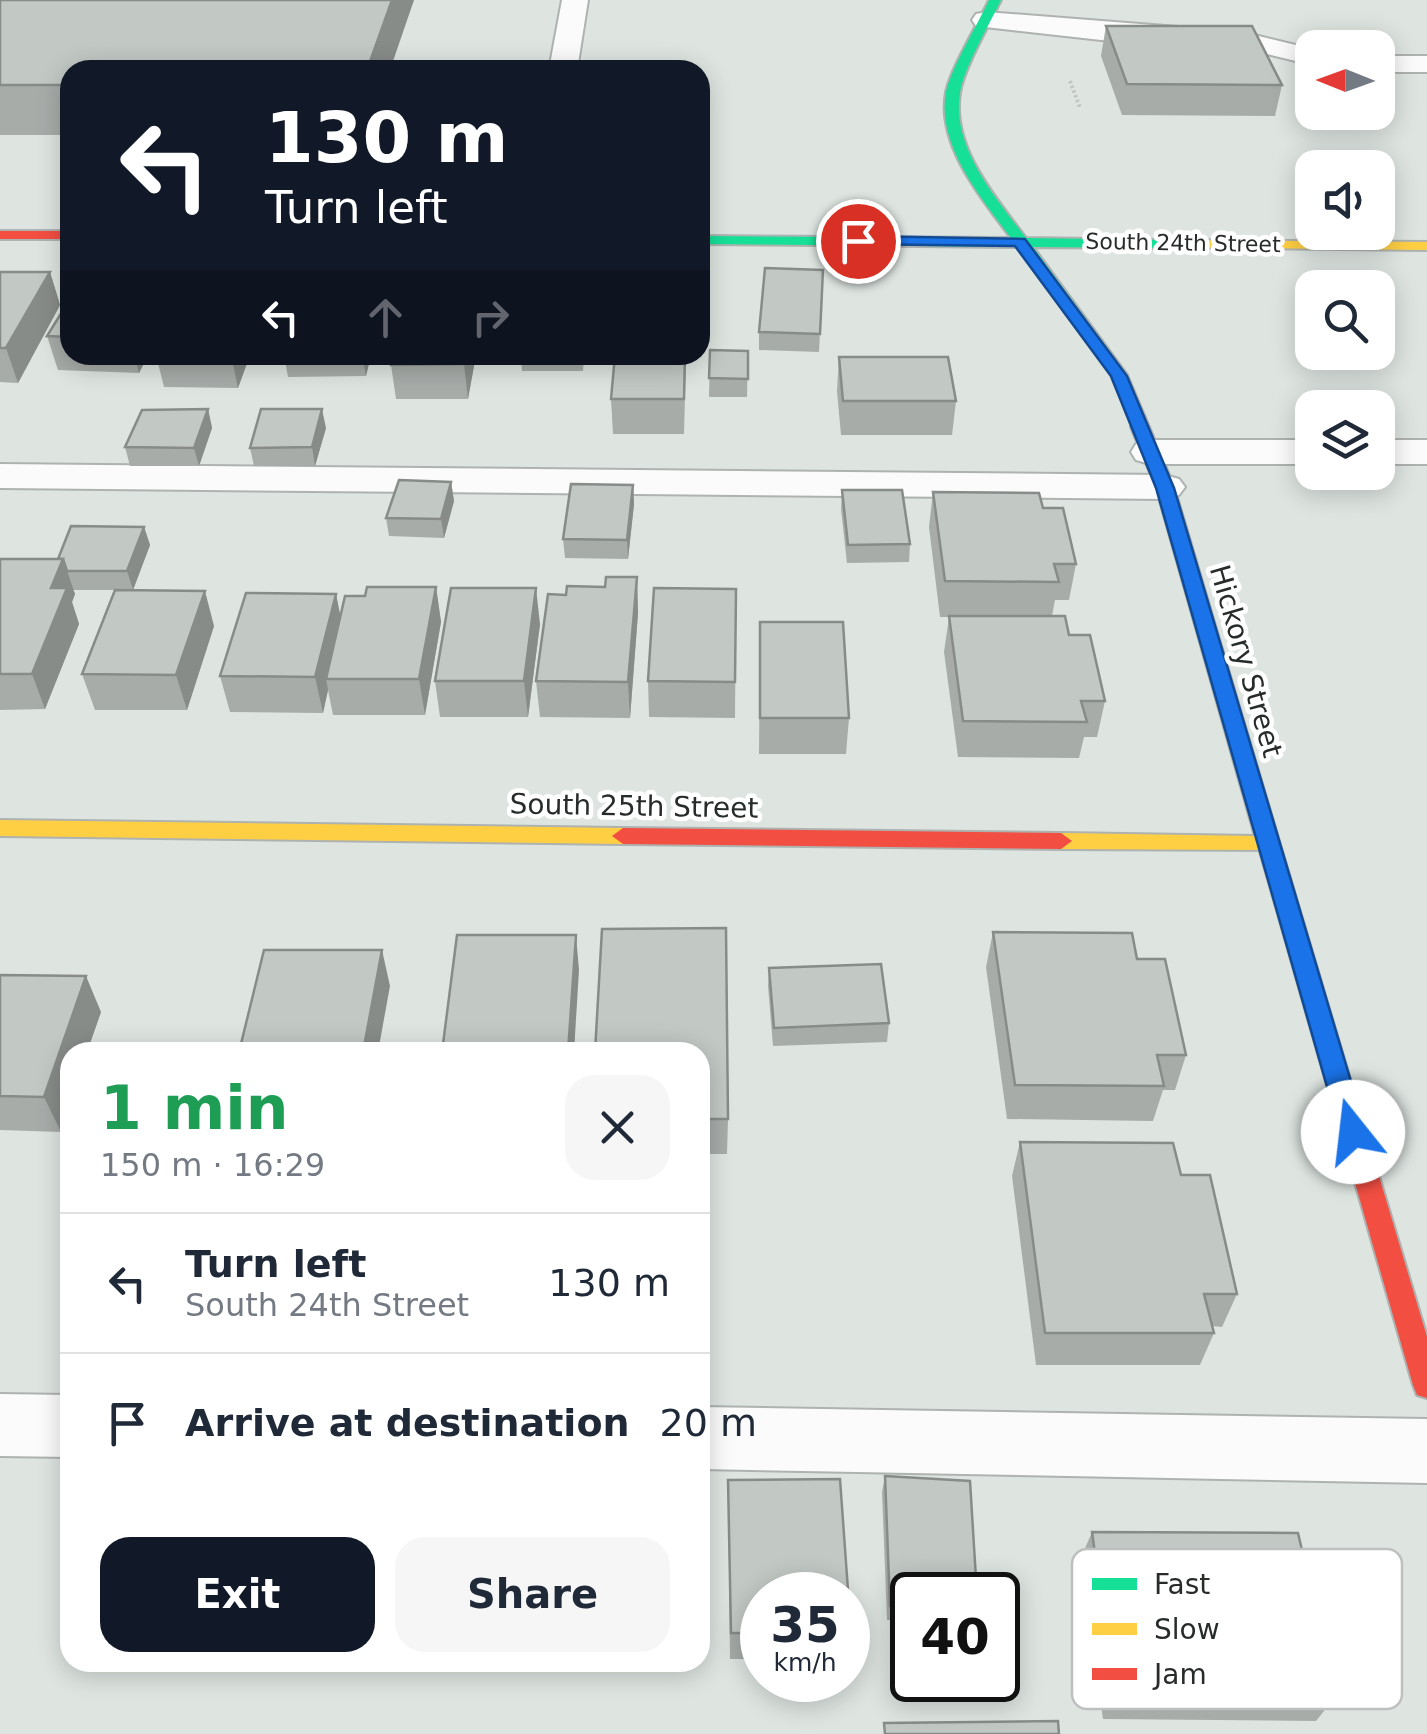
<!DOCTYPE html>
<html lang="en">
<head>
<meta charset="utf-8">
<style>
  body { margin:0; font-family:"DejaVu Sans",sans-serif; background:#f6f6f7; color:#1f2937; height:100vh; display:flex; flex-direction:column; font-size:38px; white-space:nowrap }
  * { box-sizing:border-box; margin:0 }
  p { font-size:32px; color:#747a83 }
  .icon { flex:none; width:55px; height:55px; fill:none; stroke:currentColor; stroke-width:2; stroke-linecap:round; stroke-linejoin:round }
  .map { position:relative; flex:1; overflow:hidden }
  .side { position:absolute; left:60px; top:1042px; width:650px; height:630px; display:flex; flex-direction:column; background:#fff; border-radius:30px; box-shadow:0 5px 25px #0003 }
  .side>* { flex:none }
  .top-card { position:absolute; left:60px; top:60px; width:650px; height:305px; border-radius:30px; box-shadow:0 5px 25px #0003; background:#111827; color:#fff; overflow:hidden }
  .needle { width:65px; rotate:271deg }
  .tools { position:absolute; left:1295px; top:30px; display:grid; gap:20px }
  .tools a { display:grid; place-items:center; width:100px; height:100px; border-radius:20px; background:#fff; box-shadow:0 5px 25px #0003; font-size:50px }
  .speed { position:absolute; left:740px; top:1572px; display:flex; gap:20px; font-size:50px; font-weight:700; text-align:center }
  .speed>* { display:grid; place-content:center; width:130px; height:130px; border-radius:50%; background:#fff; box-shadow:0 5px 25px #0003; line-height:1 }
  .speed small { font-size:25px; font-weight:400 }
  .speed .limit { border:5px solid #111; border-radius:15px; background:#fff; color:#111 }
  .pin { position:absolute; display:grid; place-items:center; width:85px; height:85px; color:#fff; margin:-42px; border:5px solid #fff; border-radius:50%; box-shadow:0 2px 10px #0007 }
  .me { position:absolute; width:110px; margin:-55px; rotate:344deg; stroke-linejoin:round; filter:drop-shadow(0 0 8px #0008) }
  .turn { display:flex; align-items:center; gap:35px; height:210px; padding:0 40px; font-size:45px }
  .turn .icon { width:130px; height:130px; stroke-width:2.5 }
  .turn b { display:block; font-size:70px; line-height:85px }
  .lanes { display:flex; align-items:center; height:95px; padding:0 40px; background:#0003; justify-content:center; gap:50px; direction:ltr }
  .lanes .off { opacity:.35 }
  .round { display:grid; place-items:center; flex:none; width:105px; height:105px; border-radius:30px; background:#f6f6f7 }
  .overview { display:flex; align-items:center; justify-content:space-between; height:170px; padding:0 40px }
  h1 { font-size:60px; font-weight:700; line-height:75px; color:#1e9e55 }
  .primary-button { display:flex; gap:20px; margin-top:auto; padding:20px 40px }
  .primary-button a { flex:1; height:115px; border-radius:30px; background:#111827; color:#fff; font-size:40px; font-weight:700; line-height:115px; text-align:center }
  .primary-button a+a { background:#f6f6f7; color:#1f2937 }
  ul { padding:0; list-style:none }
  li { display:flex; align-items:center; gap:30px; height:140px; padding:0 40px; border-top:2px solid #e0e1e3 }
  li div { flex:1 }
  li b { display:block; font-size:38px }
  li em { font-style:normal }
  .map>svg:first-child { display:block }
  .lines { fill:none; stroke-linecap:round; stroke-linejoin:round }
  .lane-casing { stroke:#aeb2b0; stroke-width:4 }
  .fast-casing { stroke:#aeb2b0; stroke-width:4 }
  .slow-casing { stroke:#aeb2b0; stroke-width:4 }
  .jam-casing { stroke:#aeb2b0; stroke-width:4 }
  .path { stroke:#c3c5c4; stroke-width:4; stroke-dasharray:2.5 2.5; stroke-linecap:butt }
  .lane { fill:#fafbfa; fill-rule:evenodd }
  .fast { fill:#16e098; fill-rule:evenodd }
  .slow { fill:#ffcf43; fill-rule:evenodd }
  .jam { fill:#f24e42; fill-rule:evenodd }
  .wall { fill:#a7aca9 }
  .shaded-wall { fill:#888c89 }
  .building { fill:#c2c8c4; stroke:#888c89; stroke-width:2.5 }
  .route { fill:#1a73e8; stroke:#114b97; stroke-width:2.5 }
  .labels { text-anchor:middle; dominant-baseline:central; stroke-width:9; stroke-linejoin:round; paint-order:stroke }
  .far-street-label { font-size:22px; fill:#272c29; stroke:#fff }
  .street-label { font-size:28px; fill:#272c29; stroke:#fff }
  .key { fill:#fff; stroke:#bec0bf; stroke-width:2.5 }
  .key-label { font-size:28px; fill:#272c29 }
</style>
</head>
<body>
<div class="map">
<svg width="1427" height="1734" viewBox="0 0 1427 1734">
  <rect width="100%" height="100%" fill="#dee5e1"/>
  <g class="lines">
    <!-- lane casing -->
    <g class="lane-casing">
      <g id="lane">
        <path d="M562,0H588L577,70H549Z"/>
        <path d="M986,12L1242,32L1312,49V65L1242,48L1101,40L976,26L972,20L976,14Z"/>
        <rect x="1378" y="56" width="49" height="16"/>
        <path d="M1150,440H1312V464H1150L1136,460L1131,452L1136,444Z"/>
        <rect x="1378" y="440" width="49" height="24"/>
        <path d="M0,464L1165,475L1179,479L1185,487L1179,495L1165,499L0,488Z"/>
        <path d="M0,1394L70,1395V1457L0,1456Z"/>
        <path d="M700,1407L1427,1419V1483L700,1469Z"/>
      </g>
    </g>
    <!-- fast casing -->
    <g class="fast-casing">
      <path id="fast" d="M989,0H1001C990,23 963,70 960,93C951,147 996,198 1026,238L1167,240L1174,244L1167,248L1033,247L1127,375L1149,427L1146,431H1134L1111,375L1017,247L700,244V236L1011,238C982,199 936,145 946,92C951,68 978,24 989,0Z"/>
    </g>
    <!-- slow casing -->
    <g class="slow-casing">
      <g id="slow">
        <path d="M1167,240L1427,242V250L1162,247V241Z"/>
        <path d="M1140,422L1149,427L1174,487L1279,841L1276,850L1061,849L1050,841L1061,833L1255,836L1156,487L1131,427Z"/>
        <path d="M0,820L623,828L634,836L623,844L0,836Z"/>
      </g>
    </g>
    <!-- jam casing -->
    <g class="jam-casing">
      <g id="jam">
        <rect x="0" y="231" width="70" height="8"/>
        <path d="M623,828L1061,833L1072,841L1061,849L623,844L612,836Z"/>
        <path d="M1268,833L1279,841L1427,1337V1398L1417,1395L1413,1385L1257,841Z"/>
      </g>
    </g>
    <!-- path -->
    <path class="path" d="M1070,81L1080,108"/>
    <!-- lane -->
    <use href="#lane" class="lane"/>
    <!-- fast -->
    <use href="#fast" class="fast"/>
    <!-- slow -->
    <use href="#slow" class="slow"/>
    <!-- jam -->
    <use href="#jam" class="jam"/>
  </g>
  <!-- wall -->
  <g class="wall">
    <path d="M0,0L70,70V135H0Z"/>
    <path d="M1106,26L1282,85L1275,116L1122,115L1101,56Z"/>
    <path d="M823,270L819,352L759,350V332Z"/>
    <path d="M0,272H50L60,305L18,383L0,382Z"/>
    <path d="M70,299V355H148L139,373L58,370L47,336Z"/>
    <path d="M710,350L748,351L747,397H709Z"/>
    <path d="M156,355H250L238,388L164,387Z"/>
    <path d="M284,355H371L366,376L288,377Z"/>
    <path d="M393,355H476L468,399H396L391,365Z"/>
    <path d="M521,355H584L583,371H522Z"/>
    <path d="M686,355L684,434H613L611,399Z"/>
    <path d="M839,357L956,401L952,435H841L837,391Z"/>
    <path d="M208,409L212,428L199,466H130L125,447Z"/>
    <path d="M326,428L315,466H254L250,448Z"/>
    <path d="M451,482L454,501L444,538L389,536L386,518Z"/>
    <path d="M633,485L634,504L628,559L565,558L563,539Z"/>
    <path d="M842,490L910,544L909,562L847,563L841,509Z"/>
    <path d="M933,492L1043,508L1076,564L1069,600H1055L1052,616L1069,635L1105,701L1097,737H1084L1079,758L958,757L944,652L949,617H940L929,527Z"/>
    <path d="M144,527L150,545L133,590H73L75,594L72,602L79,624L45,709L0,710V559H58Z"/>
    <path d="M637,577L638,613L630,718L540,717L536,681L605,587Z"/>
    <path d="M436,587L441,622L425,715H333L328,690L323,713L230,712L220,676L336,594L340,616L365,596Z"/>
    <path d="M736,589L735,718L649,717L648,681Z"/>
    <path d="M760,622L849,718L846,754H759Z"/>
    <path d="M540,624L528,717H440L435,681Z"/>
    <path d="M214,626L187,710H95L82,674Z"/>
    <path d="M993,932L1137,959L1186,1055L1175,1090H1163L1153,1121L1007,1119L986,967Z"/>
    <path d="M769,968L889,1023L887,1042L773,1046L768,986Z"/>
    <path d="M0,975L101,1012L87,1052H70L61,1132L0,1130Z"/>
    <path d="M700,1052L728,1119L727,1154H700Z"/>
    <path d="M1020,1142L1181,1175L1237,1294L1222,1327L1212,1326L1214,1333L1200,1365H1036L1012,1176Z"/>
    <path d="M885,1476L912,1595V1621L887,1620L882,1492Z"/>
    <path d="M840,1479L851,1632L848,1656V1595H762V1659H730L728,1480Z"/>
    <path d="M1092,1532L1336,1696L1316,1721L1103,1719L1080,1560Z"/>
  </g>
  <!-- shaded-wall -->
  <g class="shaded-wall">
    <path d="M392,0H414L390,70H367Z"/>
    <path d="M50,272L60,305L18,383L6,348Z"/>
    <path d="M134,355H148L139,373Z"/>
    <path d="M231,355H250L238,388Z"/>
    <path d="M362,355H371L366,376Z"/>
    <path d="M466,355H476L468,399L464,364Z"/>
    <path d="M208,409L212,428L199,466L194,448Z"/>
    <path d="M322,409L326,428L315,466L312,447Z"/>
    <path d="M451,482L454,501L444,538L441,519Z"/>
    <path d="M633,485L634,504L628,559L627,540Z"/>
    <path d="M144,527L150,545L133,590L127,571Z"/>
    <path d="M63,559L75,594L72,602L79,624L45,709L32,674L51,588Z"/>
    <path d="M637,577L638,613L630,718L628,682Z"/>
    <path d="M436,587L441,622L425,715L419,679Z"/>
    <path d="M536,588L540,624L528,717L524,681Z"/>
    <path d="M205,591L214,626L187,710L176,675Z"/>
    <path d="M336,594L343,629L326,679L328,690L323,713L315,677Z"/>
    <path d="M576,935L579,970L574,1052H568Z"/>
    <path d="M382,950L390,986L378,1052H363Z"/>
    <path d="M86,976L101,1012L87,1052H70V1105L61,1132L44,1097Z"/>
  </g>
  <!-- building -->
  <g class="building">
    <path d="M0,0H392L367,70H70V85H0Z"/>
    <path d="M1106,26H1252L1282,85L1127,84Z"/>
    <path d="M765,268L823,270L820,334L759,332Z"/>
    <path d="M0,272H50L6,348H0Z"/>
    <path d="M70,299V337L47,336Z"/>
    <path d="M710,350L748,351V379L709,378Z"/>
    <path d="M393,355H466L464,364L391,365Z"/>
    <path d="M615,355H685L684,399H611Z"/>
    <path d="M839,357H948L956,401H843Z"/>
    <path d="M208,409L194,448L125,447L142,410Z"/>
    <path d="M261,409H322L312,447L250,448Z"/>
    <path d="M399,480L451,482L441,519L386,518Z"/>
    <path d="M571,484L633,485L627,540L563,539Z"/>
    <path d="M842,490H902L910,544L848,545Z"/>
    <path d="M933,492L1039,493L1043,508H1063L1076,564H1054L1059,582L945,581Z"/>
    <path d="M71,526L144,527L127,571H67L63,559H58Z"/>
    <path d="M0,559H63L51,588H67L32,674H0Z"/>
    <path d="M606,577H637L628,682L536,681L548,594L566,595L567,586L605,587Z"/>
    <path d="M367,587H436L419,679H326L345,596H365Z"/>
    <path d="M451,588H536L524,681H435Z"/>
    <path d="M654,588L736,589L735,682L648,681Z"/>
    <path d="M115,590L205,591L176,675L82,674Z"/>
    <path d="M246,593L336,594L315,677L220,676Z"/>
    <path d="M949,616H1065L1069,635H1090L1105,701H1081L1087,722L963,721Z"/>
    <path d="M760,622H843L849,718H760Z"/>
    <path d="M726,928L728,1119H700V1052H595L602,929Z"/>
    <path d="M993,932L1132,933L1137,959H1165L1186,1055H1157L1164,1086L1015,1085Z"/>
    <path d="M457,935H576L568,1052H442Z"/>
    <path d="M264,950H382L363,1052H239Z"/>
    <path d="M881,964L889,1023L774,1028L769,968Z"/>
    <path d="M0,975L86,976L44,1097L0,1096Z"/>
    <path d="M1020,1142L1173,1143L1181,1175H1210L1237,1294H1204L1214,1333H1045Z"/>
    <path d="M885,1476L970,1481L977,1595H912V1607L890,1606Z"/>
    <path d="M840,1479L851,1632H848V1595H762V1633H731L728,1480Z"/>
    <path d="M1092,1532L1298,1533L1336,1696L1115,1694Z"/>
    <path d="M1058,1721L1059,1734H885L884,1723Z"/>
  </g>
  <!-- route -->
  <path class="route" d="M858,236L1025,239L1127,376L1174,488L1366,1132L1362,1140L1353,1143L1344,1140L1340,1132L1156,488L1111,376L1015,246L853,244L850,241Z"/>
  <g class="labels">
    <!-- far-street labels -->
    <g class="far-street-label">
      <text transform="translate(1183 243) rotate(1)">South 24th Street</text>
    </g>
    <!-- street labels -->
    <g class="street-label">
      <text transform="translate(1246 661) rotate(74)">Hickory Street</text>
      <text transform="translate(634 806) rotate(1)">South 25th Street</text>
    </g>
  </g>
  <!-- legend -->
  <rect x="1072" y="1549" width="330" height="160" rx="15" class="key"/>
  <rect x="1092" y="1578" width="45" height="12" fill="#16e098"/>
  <rect x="1092" y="1623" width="45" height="12" fill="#ffcf43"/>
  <rect x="1092" y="1668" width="45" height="12" fill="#f24e42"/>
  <g class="key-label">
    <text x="1154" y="1594">Fast</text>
    <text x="1154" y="1639">Slow</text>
    <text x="1154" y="1684">Jam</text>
  </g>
</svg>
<div class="tools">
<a><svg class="needle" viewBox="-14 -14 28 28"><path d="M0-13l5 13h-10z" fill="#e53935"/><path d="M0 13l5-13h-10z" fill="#747a83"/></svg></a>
<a><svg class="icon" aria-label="sound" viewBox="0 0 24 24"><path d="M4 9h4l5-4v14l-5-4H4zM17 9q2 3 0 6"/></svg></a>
<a><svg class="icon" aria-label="search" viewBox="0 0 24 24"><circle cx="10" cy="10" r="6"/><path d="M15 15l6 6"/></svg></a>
<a><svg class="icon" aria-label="layers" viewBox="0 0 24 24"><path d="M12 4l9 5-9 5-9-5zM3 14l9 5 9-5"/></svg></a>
</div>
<div class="speed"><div>35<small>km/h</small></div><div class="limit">40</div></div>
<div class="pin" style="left:858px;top:241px;background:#d93025"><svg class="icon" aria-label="arrive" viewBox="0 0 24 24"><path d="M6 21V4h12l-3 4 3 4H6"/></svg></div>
<svg class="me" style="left:1353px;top:1132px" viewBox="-20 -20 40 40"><circle r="19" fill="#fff"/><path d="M0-13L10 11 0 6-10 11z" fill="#1a73e8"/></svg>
<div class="top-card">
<div class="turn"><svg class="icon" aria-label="left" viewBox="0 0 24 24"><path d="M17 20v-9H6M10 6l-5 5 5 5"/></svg><div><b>130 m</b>Turn left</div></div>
<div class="lanes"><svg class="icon" aria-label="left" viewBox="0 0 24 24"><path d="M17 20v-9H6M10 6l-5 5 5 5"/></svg><svg class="icon off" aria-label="ahead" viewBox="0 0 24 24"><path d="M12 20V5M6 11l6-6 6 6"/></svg><svg class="icon off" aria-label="right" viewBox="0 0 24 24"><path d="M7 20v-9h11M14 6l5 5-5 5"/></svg></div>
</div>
<section class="side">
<div class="overview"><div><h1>1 min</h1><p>150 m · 16:29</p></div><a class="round"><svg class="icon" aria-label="close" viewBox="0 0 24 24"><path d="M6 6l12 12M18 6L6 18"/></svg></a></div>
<ul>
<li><svg class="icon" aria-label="left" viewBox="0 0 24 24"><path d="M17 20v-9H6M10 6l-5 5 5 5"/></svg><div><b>Turn left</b><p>South 24th Street</p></div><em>130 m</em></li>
<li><svg class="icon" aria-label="arrive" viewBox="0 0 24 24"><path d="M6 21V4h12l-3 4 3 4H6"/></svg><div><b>Arrive at destination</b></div><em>20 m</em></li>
</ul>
<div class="primary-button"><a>Exit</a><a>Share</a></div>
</section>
</div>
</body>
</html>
